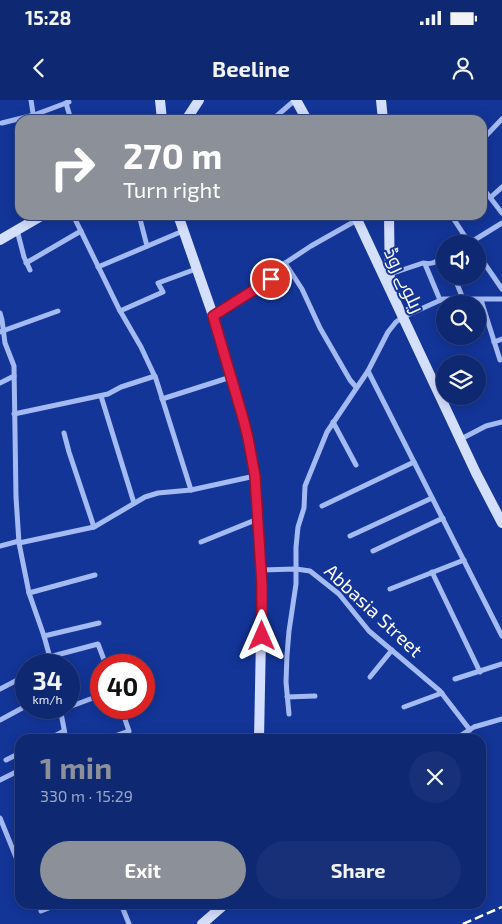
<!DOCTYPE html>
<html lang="en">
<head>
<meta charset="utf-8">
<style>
  body { margin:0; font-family:"Exo 2",Cairo,sans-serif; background:#173077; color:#f1f3f6; height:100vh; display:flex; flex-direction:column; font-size:19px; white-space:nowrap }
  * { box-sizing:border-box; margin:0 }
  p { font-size:16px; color:#9ba6c4 }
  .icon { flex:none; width:28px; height:28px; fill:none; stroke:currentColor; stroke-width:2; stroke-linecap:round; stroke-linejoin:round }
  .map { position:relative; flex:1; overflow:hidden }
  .panel { position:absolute; left:15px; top:634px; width:471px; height:175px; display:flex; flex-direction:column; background:#0e2872; border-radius:15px; box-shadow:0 2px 12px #0003,0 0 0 1px #2e4484 }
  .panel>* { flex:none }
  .top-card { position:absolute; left:15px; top:15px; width:472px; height:105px; border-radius:15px; box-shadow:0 2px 12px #0003,0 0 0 1px #2e4484; background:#8c9099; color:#fff; overflow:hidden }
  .buttons { position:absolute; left:436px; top:135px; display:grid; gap:10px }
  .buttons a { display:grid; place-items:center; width:50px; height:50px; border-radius:50%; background:#0e2872; box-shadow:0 2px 12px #0003,0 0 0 1px #2e4484; font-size:25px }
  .speed { position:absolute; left:15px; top:554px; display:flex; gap:10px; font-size:25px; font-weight:700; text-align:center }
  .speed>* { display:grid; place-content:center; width:65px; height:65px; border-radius:50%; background:#0e2872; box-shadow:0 2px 12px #0003,0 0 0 1px #2e4484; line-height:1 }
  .speed small { font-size:12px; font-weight:400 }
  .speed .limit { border:8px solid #d22; background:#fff; color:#111 }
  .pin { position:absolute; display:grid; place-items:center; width:42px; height:42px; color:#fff; margin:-21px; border:2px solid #fff; border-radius:50%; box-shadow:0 1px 5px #0007 }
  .me { position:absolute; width:55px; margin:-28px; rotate:0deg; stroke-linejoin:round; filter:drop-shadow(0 0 4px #0008) }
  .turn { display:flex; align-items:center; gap:18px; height:105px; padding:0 25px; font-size:22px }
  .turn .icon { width:65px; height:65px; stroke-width:2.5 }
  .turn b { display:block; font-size:35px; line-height:42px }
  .round { display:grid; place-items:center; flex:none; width:52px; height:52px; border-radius:26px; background:#173077 }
  .summary { display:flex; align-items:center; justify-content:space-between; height:85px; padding:0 25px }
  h1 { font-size:30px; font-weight:700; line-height:38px; color:#8c9099 }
  .action { display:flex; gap:10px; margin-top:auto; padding:10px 25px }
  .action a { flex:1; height:58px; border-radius:30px; background:#8c9099; color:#fff; font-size:20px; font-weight:700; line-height:58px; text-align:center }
  .action a+a { background:#173077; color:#f1f3f6 }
  .status { display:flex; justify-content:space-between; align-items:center; height:35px; padding:0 25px; background:#0e2872; direction:ltr }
  .status svg { height:14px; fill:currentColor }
  header { display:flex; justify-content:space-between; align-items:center; height:65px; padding:0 25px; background:#0e2872; font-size:22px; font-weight:700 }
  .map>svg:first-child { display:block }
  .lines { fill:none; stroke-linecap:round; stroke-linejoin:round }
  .street { stroke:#a4baf3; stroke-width:5 }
  .secondary { stroke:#d4defd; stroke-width:10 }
  .rail { stroke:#fff; stroke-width:2.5; stroke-dasharray:9 4; stroke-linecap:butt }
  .route-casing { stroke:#92132f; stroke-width:12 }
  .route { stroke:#e11d48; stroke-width:9 }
  .labels { text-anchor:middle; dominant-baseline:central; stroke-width:4; stroke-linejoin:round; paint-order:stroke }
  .street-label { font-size:19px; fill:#fff; stroke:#133598 }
</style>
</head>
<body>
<div class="status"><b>15:28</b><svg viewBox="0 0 49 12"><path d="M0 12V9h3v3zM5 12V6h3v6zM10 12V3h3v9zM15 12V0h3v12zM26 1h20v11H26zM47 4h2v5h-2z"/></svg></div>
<header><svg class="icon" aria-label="back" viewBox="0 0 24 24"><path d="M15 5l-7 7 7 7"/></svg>Beeline<svg class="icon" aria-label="person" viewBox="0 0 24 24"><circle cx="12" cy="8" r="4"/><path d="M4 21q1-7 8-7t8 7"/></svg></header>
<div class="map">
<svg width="502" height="824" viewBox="0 0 502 824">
  <rect width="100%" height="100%" fill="#133598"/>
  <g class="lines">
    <!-- street -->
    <g class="street">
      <path d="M31,0L34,20"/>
      <path d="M66,3L71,20"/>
      <path d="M106,19L107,20"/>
      <path d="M272,20L295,0"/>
      <path d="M2,23L34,15L69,2L68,0"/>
      <path d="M482,40L502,19"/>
      <path d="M482,87L502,113"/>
      <path d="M491,97L502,87"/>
      <path d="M73,115L119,209L141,247L156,279L191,390"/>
      <path d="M139,115L147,146"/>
      <path d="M451,115L470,144"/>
      <path d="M17,130L24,157L30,170"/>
      <path d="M468,144L502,123"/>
      <path d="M478,154L502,189"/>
      <path d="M26,163L81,131"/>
      <path d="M285,163L302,189L320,228L350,280L356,287"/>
      <path d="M425,164L440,200"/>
      <path d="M98,167L183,131"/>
      <path d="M390,174L423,163C432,165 437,161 445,157"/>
      <path d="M454,176L463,199"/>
      <path d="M481,200L500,260"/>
      <path d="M120,211L163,192L158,183L196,169"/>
      <path d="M0,213L2,220L5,243L14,266L16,397L19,443L29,493L44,536L52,565"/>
      <path d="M213,216L271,179L270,173L311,146L357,120"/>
      <path d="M0,232L58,211"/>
      <path d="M494,242L502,239"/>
      <path d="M368,271L502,536"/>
      <path d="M0,283L14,276"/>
      <path d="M434,283L445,278"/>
      <path d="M101,296L134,403"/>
      <path d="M162,299L231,277"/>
      <path d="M14,314L108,294L121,287L155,276"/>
      <path d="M333,322L356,365"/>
      <path d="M64,333L69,352L94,427"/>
      <path d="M461,339L486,326L502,322"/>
      <path d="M322,406L414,362"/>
      <path d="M350,436L432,398"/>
      <path d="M201,442L258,419"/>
      <path d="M19,443L94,427L145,397L158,393L191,390L255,376"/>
      <path d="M0,446L19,441"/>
      <path d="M373,451L443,418"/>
      <path d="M261,470L296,469L310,471L339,494L369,531L440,591L470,630"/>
      <path d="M432,472L480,572"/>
      <path d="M390,489L464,460"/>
      <path d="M29,493L95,475"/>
      <path d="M44,536L99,523"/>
      <path d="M49,557L98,544L106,565"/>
      <path d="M370,577L392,550"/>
      <path d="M455,579L502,564"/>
      <path d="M0,589L25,576"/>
      <path d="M287,597L315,596"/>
      <path d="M69,607L101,595"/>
      <path d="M404,607L442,593"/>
      <path d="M60,608L66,639"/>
      <path d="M289,614L286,582L287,555L289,531L296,484V447L298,427L304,408L305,386L327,332L368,271L388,232L396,222L403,217L443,199H502"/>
      <path d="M0,620L26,606"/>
      <path d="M49,639L64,631"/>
      <path d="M106,639L129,631L121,608"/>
      <path d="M455,639L474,627L502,619"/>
      <path d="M6,660L20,653"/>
      <path d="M0,680L20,670"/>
      <path d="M0,718L20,767"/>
      <path d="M121,804L129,824"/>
      <path d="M41,811L59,804"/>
    </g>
    <!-- secondary -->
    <g class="secondary">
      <path d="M160,0L162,20"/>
      <path d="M296,0L307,20"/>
      <path d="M381,0L383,20"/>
      <path d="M186,20L199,0"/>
      <path d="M178,115L215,221L243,318L248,338L255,376L262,486L259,639"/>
      <path d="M355,115L476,373L502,423"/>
      <path d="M389,115L390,188"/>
      <path d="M0,140L43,115"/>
      <path d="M202,824L225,804"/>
    </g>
    <!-- rail -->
    <path class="rail" d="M463,824L502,807"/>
  </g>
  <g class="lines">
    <!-- route casing -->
    <g class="route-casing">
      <path id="route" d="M262,536V486L255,376L248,338L243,318L213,216L271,179"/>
    </g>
    <!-- route -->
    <use href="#route" class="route"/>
  </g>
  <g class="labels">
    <!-- street labels -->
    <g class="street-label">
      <text transform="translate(405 180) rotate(65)">ریلوے روڈ</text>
      <text transform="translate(374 510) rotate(43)">Abbasia Street</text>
    </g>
  </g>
</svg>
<div class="buttons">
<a><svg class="icon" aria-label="sound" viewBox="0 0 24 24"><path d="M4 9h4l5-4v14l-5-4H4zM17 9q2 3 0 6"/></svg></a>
<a><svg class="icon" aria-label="search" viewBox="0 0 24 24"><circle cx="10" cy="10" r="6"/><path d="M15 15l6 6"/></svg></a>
<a><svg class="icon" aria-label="layers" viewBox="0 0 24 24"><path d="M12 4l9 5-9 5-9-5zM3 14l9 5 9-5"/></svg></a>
</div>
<div class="speed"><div>34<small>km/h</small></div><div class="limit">40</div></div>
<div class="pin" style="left:271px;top:179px;background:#d93025"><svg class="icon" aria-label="arrive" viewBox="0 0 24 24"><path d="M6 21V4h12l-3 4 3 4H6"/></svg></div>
<svg class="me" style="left:262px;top:536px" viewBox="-20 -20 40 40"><path d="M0-17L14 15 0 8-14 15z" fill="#e11d48" stroke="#fff" stroke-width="4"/></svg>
<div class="top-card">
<div class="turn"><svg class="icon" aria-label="right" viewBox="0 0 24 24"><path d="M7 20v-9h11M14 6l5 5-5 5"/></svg><div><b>270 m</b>Turn right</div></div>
</div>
<section class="panel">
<div class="summary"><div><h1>1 min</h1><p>330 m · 15:29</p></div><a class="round"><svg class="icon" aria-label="close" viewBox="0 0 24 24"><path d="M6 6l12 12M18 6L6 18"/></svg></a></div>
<div class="action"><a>Exit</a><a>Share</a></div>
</section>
</div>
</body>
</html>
